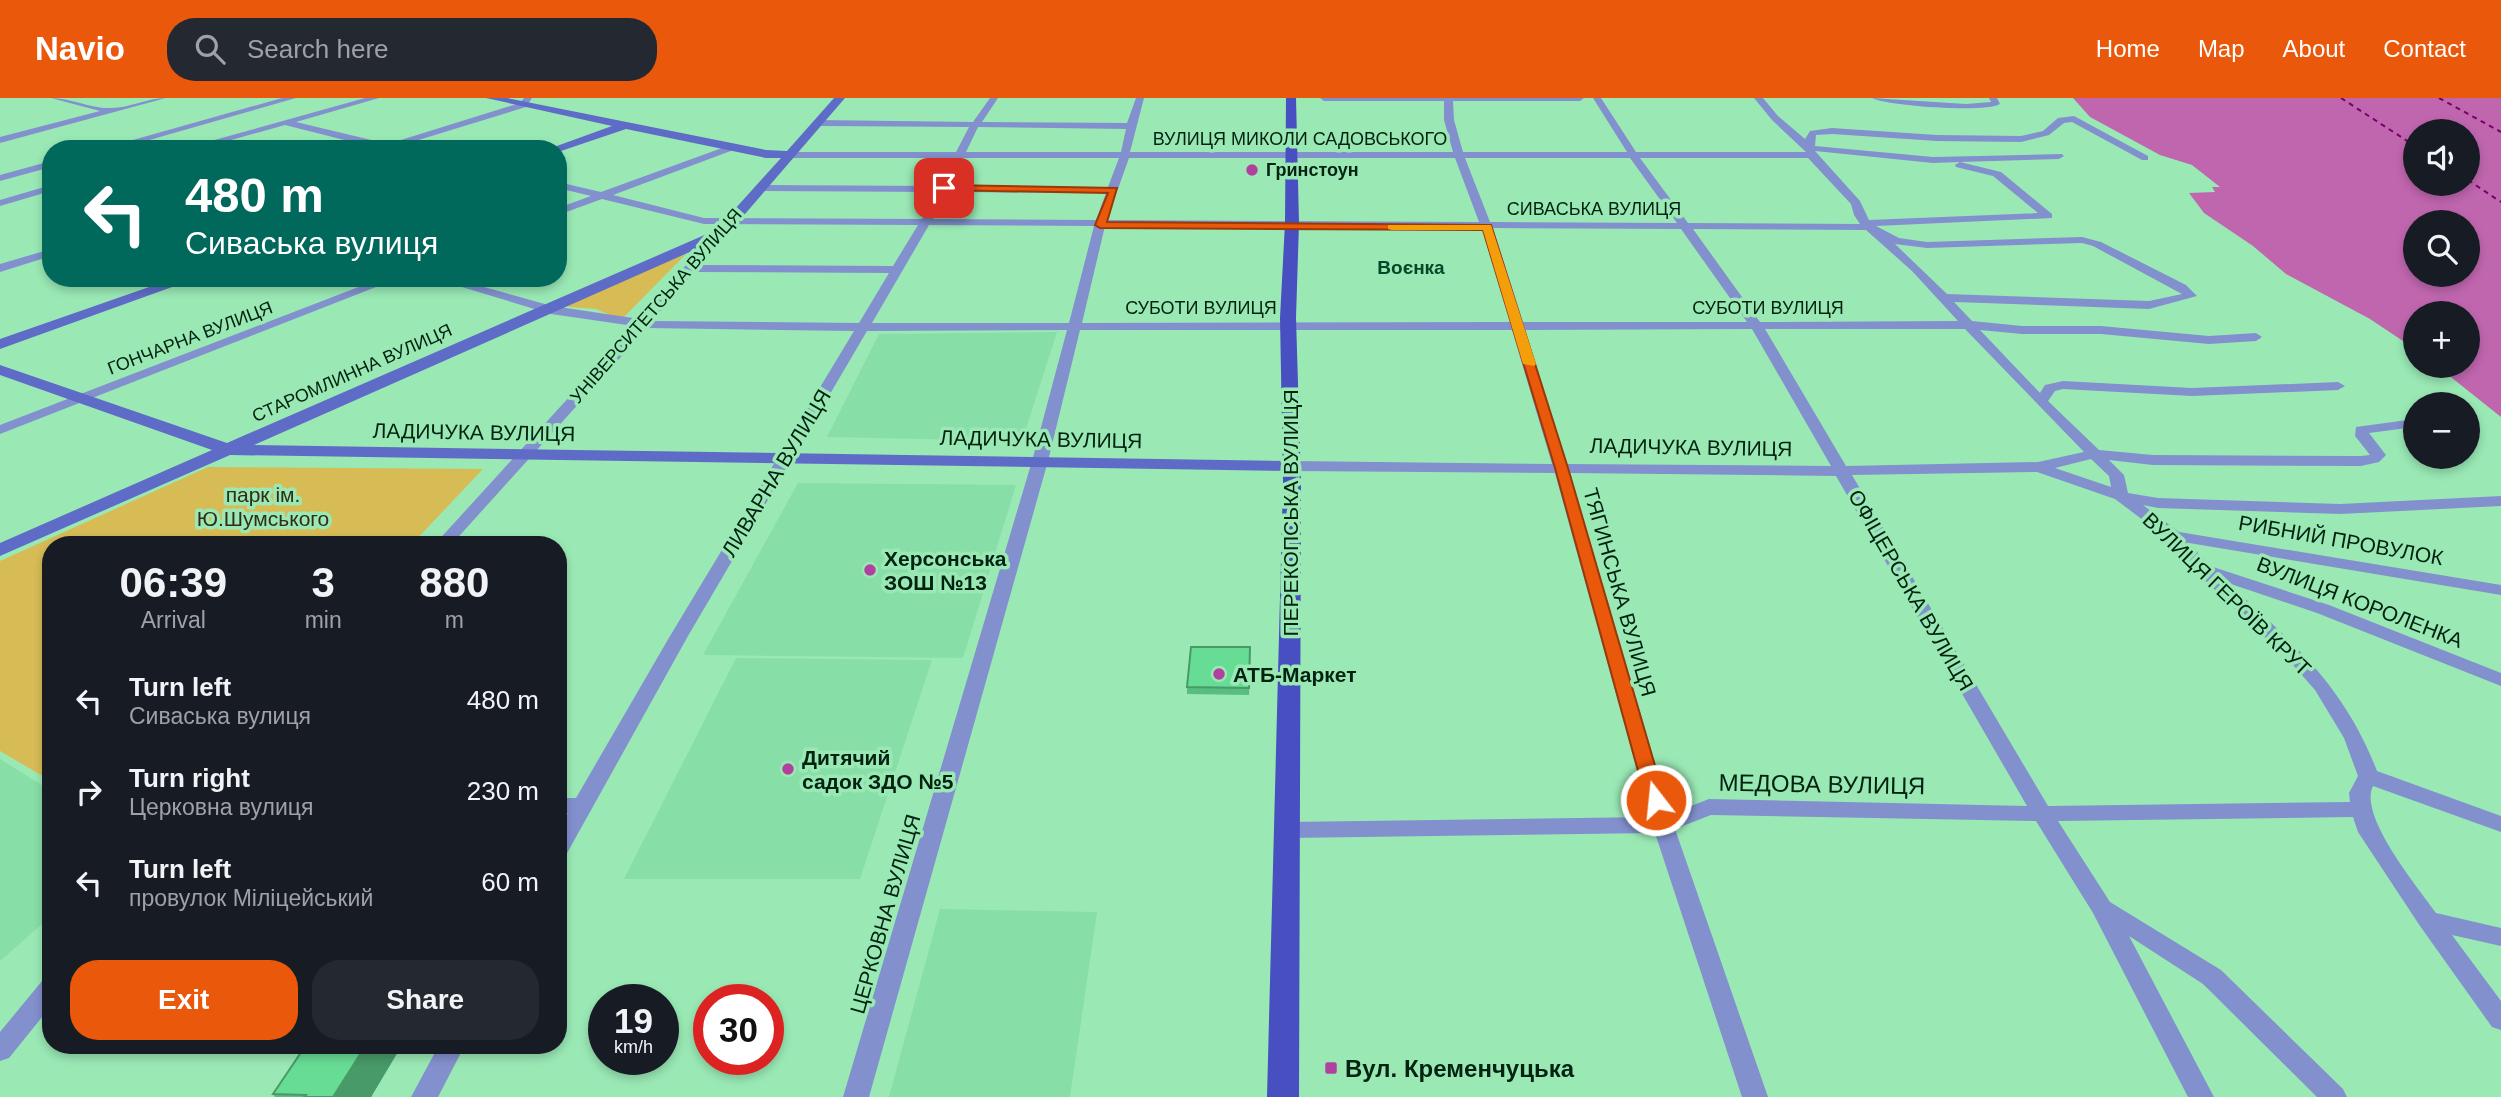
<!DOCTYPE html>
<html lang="en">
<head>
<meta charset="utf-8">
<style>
  body { margin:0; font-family:Helvetica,sans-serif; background:#242831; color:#f1f3f6; height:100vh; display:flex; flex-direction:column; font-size:26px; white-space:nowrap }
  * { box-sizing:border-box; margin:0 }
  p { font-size:23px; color:#9ea1a6 }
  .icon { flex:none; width:38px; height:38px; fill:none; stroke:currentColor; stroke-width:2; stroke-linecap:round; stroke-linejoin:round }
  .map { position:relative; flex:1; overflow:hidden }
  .panel { position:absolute; left:42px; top:438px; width:525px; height:518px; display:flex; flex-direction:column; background:#171b24; border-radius:28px; box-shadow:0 4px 10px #0003 }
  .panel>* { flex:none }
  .top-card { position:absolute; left:42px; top:42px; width:525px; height:147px; border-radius:28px; box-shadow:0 4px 10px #0003; background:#00695c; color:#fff; overflow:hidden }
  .fabs { position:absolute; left:2403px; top:21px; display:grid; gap:14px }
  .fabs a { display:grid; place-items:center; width:77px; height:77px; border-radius:50%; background:#171b24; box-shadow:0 4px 10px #0003; font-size:35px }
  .speed { position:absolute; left:588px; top:886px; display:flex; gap:14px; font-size:35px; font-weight:700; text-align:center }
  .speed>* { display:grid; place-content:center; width:91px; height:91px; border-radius:50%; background:#171b24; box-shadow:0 4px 10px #0003; line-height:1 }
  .speed small { font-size:18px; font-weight:400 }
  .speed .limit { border:10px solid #d22; background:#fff; color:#111 }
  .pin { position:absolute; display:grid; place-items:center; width:60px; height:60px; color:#fff; margin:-30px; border-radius:14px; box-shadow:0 4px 10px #0006 }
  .me { position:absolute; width:77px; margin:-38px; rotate:344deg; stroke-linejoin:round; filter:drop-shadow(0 0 5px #0008) }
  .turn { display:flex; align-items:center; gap:24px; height:147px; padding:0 28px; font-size:32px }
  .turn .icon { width:91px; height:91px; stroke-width:2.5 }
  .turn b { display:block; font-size:49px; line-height:60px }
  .eta { display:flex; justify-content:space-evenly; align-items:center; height:119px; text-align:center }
  .eta b { font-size:42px; font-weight:600; line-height:49px }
  .primary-button { display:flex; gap:14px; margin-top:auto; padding:14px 28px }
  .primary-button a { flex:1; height:80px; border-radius:28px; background:#ea580c; color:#fff; font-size:28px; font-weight:600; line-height:80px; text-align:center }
  .primary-button a+a { background:#242831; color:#f1f3f6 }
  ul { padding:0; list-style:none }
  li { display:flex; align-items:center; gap:21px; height:91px; padding:0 28px }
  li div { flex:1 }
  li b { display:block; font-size:26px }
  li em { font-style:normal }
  header { display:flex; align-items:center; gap:42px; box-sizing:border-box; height:98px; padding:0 35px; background:#ea580c; color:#fff }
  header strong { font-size:33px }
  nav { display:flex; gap:38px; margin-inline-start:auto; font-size:24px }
  .search { width:490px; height:63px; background:#242831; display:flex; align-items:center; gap:18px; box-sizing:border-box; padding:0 24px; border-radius:28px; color:#9ea1a6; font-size:26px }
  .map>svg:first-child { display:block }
  .built { fill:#87dea6 }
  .green { fill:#d7bc55 }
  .water { fill:#c066af; fill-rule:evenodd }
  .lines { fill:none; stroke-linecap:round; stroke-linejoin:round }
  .ferry { stroke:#79006b; stroke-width:2; stroke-dasharray:5 4.5; stroke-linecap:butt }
  .street { fill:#8390ce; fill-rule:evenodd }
  .secondary { fill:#5f6cc7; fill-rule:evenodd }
  .primary { fill:#474fc1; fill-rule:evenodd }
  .wall { fill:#59bd80 }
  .shaded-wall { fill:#489a68 }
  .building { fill:#67dc95; stroke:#489a68; stroke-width:2 }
  .route { fill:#ea580c; stroke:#983908; stroke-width:2 }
  .slow { fill:#f59e0b }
  .poi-dot { fill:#b1419e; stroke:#9ae9b5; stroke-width:2.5 }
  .labels { text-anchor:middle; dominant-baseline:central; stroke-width:7; stroke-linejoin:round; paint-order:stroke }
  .far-street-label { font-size:18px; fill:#022311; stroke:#9ae9b5 }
  .far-poi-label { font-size:18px; font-weight:bold; fill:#022311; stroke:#9ae9b5; text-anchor:start }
  .far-neighbourhood-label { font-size:19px; font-weight:bold; fill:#054827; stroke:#9ae9b5 }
  .street-label { font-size:21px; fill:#022311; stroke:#9ae9b5 }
  .park-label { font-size:21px; fill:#322c17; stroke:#9ae9b5 }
  .poi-label { font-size:21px; font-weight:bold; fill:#022311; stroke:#9ae9b5; text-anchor:start }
  .near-street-label { font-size:24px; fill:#022311; stroke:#9ae9b5 }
  .near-poi-label { font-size:24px; font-weight:bold; fill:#022311; stroke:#9ae9b5; text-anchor:start }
</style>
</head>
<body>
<header>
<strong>Navio</strong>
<div class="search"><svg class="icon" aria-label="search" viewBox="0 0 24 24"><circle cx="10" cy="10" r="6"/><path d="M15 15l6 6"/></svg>Search here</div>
<nav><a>Home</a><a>Map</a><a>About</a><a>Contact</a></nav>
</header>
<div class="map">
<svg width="2501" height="999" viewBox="0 0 2501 999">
  <rect width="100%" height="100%" fill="#9ae9b5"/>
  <!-- built -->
  <g class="built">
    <path d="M1057,234L1022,343L827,339L879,236Z"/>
    <path d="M798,385L1016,387L963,560L703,557Z"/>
    <path d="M736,560L932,562L860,781H624Z"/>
    <path d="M0,661L51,693V818L0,863Z"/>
    <path d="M940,811L1097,814L1070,999H889Z"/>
  </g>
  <!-- green -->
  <g class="green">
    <path d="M686,156L624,219L610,217L596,211L569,209L566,205Z"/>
    <path d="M208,369L483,371L412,446H51V683L0,653V463Z"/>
  </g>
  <!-- water -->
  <path class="water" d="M2073,0H2501V319L2437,268H2468V215H2415V251L2370,221L2286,176L2253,148L2204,115L2189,95L2215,94L2212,89H2220L2192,67L2160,57L2090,19ZM2415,33H2468V86H2415ZM2415,124H2468V177H2415Z"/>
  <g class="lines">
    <!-- ferry -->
    <g class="ferry">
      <path d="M2341,0L2415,48"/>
      <path d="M2439,0L2501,34"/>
      <path d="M2468,82L2501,104"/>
    </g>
    <!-- street -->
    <g class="street">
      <path d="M51,0C71,0 92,11 111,10C130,10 147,0 166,0L0,45V39L100,13Z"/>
      <path d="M282,0H296L118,51H101Z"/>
      <path d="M365,0H379L296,24L388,46L520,5L524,0H532L526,9L399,48L403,51H380L285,27L199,51H182Z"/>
      <path d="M990,0H998L982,24L1127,25L1136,0H1144L1130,54H1453L1444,22V3H1324L1320,0H1584L1580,3H1453L1454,22L1463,54H1627L1593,0H1601L1636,54H1806L1772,22L1754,0H1763L1778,18L1805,41L1810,33L1832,30L1937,37L2021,38L2043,33L2058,20L2074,18L2148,58V62H2142L2072,24L2064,25L2049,37L2021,44L1937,43L1832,36L1816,37L1815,48L1933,59L2062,56L2064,58L2059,61L1960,64L2001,74L2052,116V120L1876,128L1899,140L1927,144L2082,139L2101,144L2186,187L2197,198L2149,211L1954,204L1972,223L2022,228H2101L2209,238L2256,235L2262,239L2256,243L2209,246L2101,236H2022L1980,232L2040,295L2045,287L2063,283L2192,290L2338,284L2345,288L2338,292L2192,298L2063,291L2055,293L2048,303L2099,352L2153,357L2361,358L2370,357L2355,338L2356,329L2415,321V329L2369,335L2386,357L2379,364L2361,368L2153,367L2109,362L2124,377L2128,395L2158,400L2340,406L2501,398V408L2340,416L2158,410L2143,407L2179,434L2501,487V497L2189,445L2210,468L2329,507L2501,575V588L2317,515L2228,485C2294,546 2344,587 2377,673L2501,718V734L2373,688C2358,718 2418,789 2436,815L2501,830V848L2452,837L2501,903V932L2492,929L2420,828L2358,734L2353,719L2058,723L2110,804L2221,872L2343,991L2347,999H2317L2203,886L2129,838L2214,999H2188L2093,815L2036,723L1711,717L1675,731L1768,999H1742L1655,735L1287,740L1279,738L1276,732L1279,726L1287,724L1650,719L1555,375L1292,373L1284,368L1292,363L1552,366L1512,232H1080L1048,363L869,999H843L1032,363L1067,232L867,233L688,538L566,757L558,759V731L568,715L558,714V700H576L670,538L854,233L647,230L452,446H435L634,228L551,216L432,180H452L552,208L640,221L685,168L721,132L727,135L700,167L893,168L918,127L704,126L602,101L558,117V110L591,98L558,90V84L601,94L733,46L736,47V51L613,97L704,120L922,121L936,94L759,93L754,90L759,87L939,88L953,60H790L785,57L790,54H956L969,29L818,28L813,25L818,22L973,24ZM978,29L1126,31L1121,54H966ZM1815,53L1933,65L1960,64L1955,67L1956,69L1993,78L2038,115L1869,122L1860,103ZM963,60H1119L1108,89L949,88ZM1129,60H1455L1479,124L1107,122ZM1465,60H1630L1677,125L1490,124ZM1640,60H1808L1851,106L1854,117L1860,126L1688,125ZM946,94L1106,95L1096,122L933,121ZM929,127L1094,128L1069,225H872ZM1105,128L1482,130L1510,224L1082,225ZM1493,130L1681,131L1747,224H1523ZM1693,131L1866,132L1912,173L1958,223L1760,224ZM2082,145L2093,148L2182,196L2149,203L1947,196L1895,146L1927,150ZM694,174L889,175L859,225L652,223ZM1752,231L1831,368L1567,366L1525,232ZM1765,231H1965L2084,354L2038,364L1846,368ZM2091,361L2109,378L2111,389L2055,370ZM2037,374L2115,401L2168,441L2196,474L2287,560L2315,592L2344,640L2358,678L2349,695L2350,704L2048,708L1852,377ZM1570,375L1836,378L2027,708L1709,701L1670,716Z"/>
      <path d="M1872,0L1966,6L1991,4L1989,0H1997L2000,6C1986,15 1886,8 1872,0Z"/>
      <path d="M51,63V69L0,83V77Z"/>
      <path d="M51,87V93L0,108V102Z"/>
      <path d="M51,151V158L0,174V166Z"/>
      <path d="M382,180H399L0,336V327Z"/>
      <path d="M51,880V908L9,960L0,963V934L42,883Z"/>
      <path d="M439,947H465L438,999H411Z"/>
    </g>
    <!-- secondary -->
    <g class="secondary">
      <path d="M486,0H507L766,52L787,53L834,0H845L726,138L254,347L1292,363L1301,368L1292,373L230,357L0,458V445L212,352L0,277V267L227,345L716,132L781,60H766L626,31L558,54V51H552L554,49L612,28Z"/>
      <path d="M175,180H197L0,251V241Z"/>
    </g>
    <!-- primary -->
    <path class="primary" d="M1286,0H1296L1299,125L1296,220L1301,384L1299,999H1267L1283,384L1280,220L1285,125Z"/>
  </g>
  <!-- wall -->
  <g class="wall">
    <path d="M1250,549L1249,597L1187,596V589Z"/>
    <path d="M306,947H402L371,999H275L273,996Z"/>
  </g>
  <!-- shaded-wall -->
  <path class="shaded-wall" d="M366,947H402L371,999H333Z"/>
  <!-- building -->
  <g class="building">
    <path d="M1191,549H1250L1249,590L1187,589Z"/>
    <path d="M306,947H366L333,999H304L306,997L273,996Z"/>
  </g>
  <!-- route -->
  <path class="route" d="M944,87L1117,90L1107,124L1491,127L1568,370L1665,702L1662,707H1649L1646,702L1555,370L1483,132L1100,130L1095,127L1108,95L941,92V88Z"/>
  <!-- slow -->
  <path class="slow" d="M1388,127H1491L1536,266L1534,268L1523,266L1483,132H1392L1388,131Z"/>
  <!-- markers -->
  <g class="poi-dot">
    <circle cx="1252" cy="72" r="7"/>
    <circle cx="870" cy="472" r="7"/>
    <circle cx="1219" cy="576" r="7"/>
    <circle cx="788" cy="671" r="7"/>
    <rect x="1324" y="963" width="14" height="14" rx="3.5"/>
  </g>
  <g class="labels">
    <!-- far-street labels -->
    <g class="far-street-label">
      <text x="1300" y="41">ВУЛИЦЯ МИКОЛИ САДОВСЬКОГО</text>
      <text x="1594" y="111">СИВАСЬКА ВУЛИЦЯ</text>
      <text transform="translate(656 208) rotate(-49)">УНІВЕРСИТЕТСЬКА ВУЛИЦЯ</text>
      <text x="1201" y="210">СУБОТИ ВУЛИЦЯ</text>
      <text x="1768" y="210">СУБОТИ ВУЛИЦЯ</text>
      <text transform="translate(190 240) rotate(-21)">ГОНЧАРНА ВУЛИЦЯ</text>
      <text transform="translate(352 275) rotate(-24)">СТАРОМЛИННА ВУЛИЦЯ</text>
    </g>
    <!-- far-poi labels -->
    <g class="far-poi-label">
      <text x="1266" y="72">Гринстоун</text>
    </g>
    <!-- far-neighbourhood labels -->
    <g class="far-neighbourhood-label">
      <text x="1411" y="169">Воєнка</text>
    </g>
    <!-- street labels -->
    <g class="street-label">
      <text transform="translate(474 334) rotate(1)">ЛАДИЧУКА ВУЛИЦЯ</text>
      <text transform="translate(1041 341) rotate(1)">ЛАДИЧУКА ВУЛИЦЯ</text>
      <text transform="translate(1691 349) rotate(1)">ЛАДИЧУКА ВУЛИЦЯ</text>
      <text transform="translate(776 375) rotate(-59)">ЛИВАРНА ВУЛИЦЯ</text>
      <text transform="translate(1290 415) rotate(-90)">ПЕРЕКОПСЬКА ВУЛИЦЯ</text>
      <text transform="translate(2341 442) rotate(10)">РИБНИЙ ПРОВУЛОК</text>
      <text transform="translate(1911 492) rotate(60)">ОФІЦЕРСЬКА ВУЛИЦЯ</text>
      <text transform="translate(1620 494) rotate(74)">ТЯГИНСЬКА ВУЛИЦЯ</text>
      <text transform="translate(2227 496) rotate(44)">ВУЛИЦЯ ГЕРОЇВ КРУТ</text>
      <text transform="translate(2360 504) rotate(21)">ВУЛИЦЯ КОРОЛЕНКА</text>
      <text transform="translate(885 816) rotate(-74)">ЦЕРКОВНА ВУЛИЦЯ</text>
    </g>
    <!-- park labels -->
    <g class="park-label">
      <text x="263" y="396">парк ім.<tspan x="263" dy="24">Ю.Шумського</tspan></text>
    </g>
    <!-- poi labels -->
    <g class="poi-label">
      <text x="884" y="460">Херсонська<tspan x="884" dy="24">ЗОШ №13</tspan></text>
      <text x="1233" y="576">АТБ-Маркет</text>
      <text x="802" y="659">Дитячий<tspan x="802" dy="24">садок ЗДО №5</tspan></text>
    </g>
    <!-- near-street labels -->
    <g class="near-street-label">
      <text transform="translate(1822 686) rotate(1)">МЕДОВА ВУЛИЦЯ</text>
    </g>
    <!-- near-poi labels -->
    <g class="near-poi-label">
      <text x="1345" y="970">Вул. Кременчуцька</text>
    </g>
  </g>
</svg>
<div class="fabs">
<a><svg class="icon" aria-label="sound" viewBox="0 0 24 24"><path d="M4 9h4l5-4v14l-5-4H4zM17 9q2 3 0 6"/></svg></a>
<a><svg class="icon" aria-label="search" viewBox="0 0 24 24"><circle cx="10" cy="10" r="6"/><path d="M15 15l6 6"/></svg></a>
<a>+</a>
<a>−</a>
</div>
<div class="speed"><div>19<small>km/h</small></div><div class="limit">30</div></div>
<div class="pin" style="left:944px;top:90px;background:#d93025"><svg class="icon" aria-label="arrive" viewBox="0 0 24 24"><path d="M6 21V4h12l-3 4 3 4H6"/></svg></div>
<svg class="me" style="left:1656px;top:702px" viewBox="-20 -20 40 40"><circle r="17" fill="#ea580c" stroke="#fff" stroke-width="3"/><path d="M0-11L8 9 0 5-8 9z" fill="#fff"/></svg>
<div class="top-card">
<div class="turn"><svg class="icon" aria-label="left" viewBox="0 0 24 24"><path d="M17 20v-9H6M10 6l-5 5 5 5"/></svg><div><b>480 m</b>Сиваська вулиця</div></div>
</div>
<section class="panel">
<div class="eta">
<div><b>06:39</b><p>Arrival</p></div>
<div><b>3</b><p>min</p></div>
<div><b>880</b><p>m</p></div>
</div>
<ul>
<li><svg class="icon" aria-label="left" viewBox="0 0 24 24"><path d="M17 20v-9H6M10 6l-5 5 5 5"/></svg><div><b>Turn left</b><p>Сиваська вулиця</p></div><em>480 m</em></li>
<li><svg class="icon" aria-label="right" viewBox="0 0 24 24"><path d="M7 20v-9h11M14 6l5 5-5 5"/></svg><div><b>Turn right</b><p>Церковна вулиця</p></div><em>230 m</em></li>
<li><svg class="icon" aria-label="left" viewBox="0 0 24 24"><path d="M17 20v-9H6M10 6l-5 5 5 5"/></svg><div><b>Turn left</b><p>провулок Міліцейський</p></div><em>60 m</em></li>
</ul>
<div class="primary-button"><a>Exit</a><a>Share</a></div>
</section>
</div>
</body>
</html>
